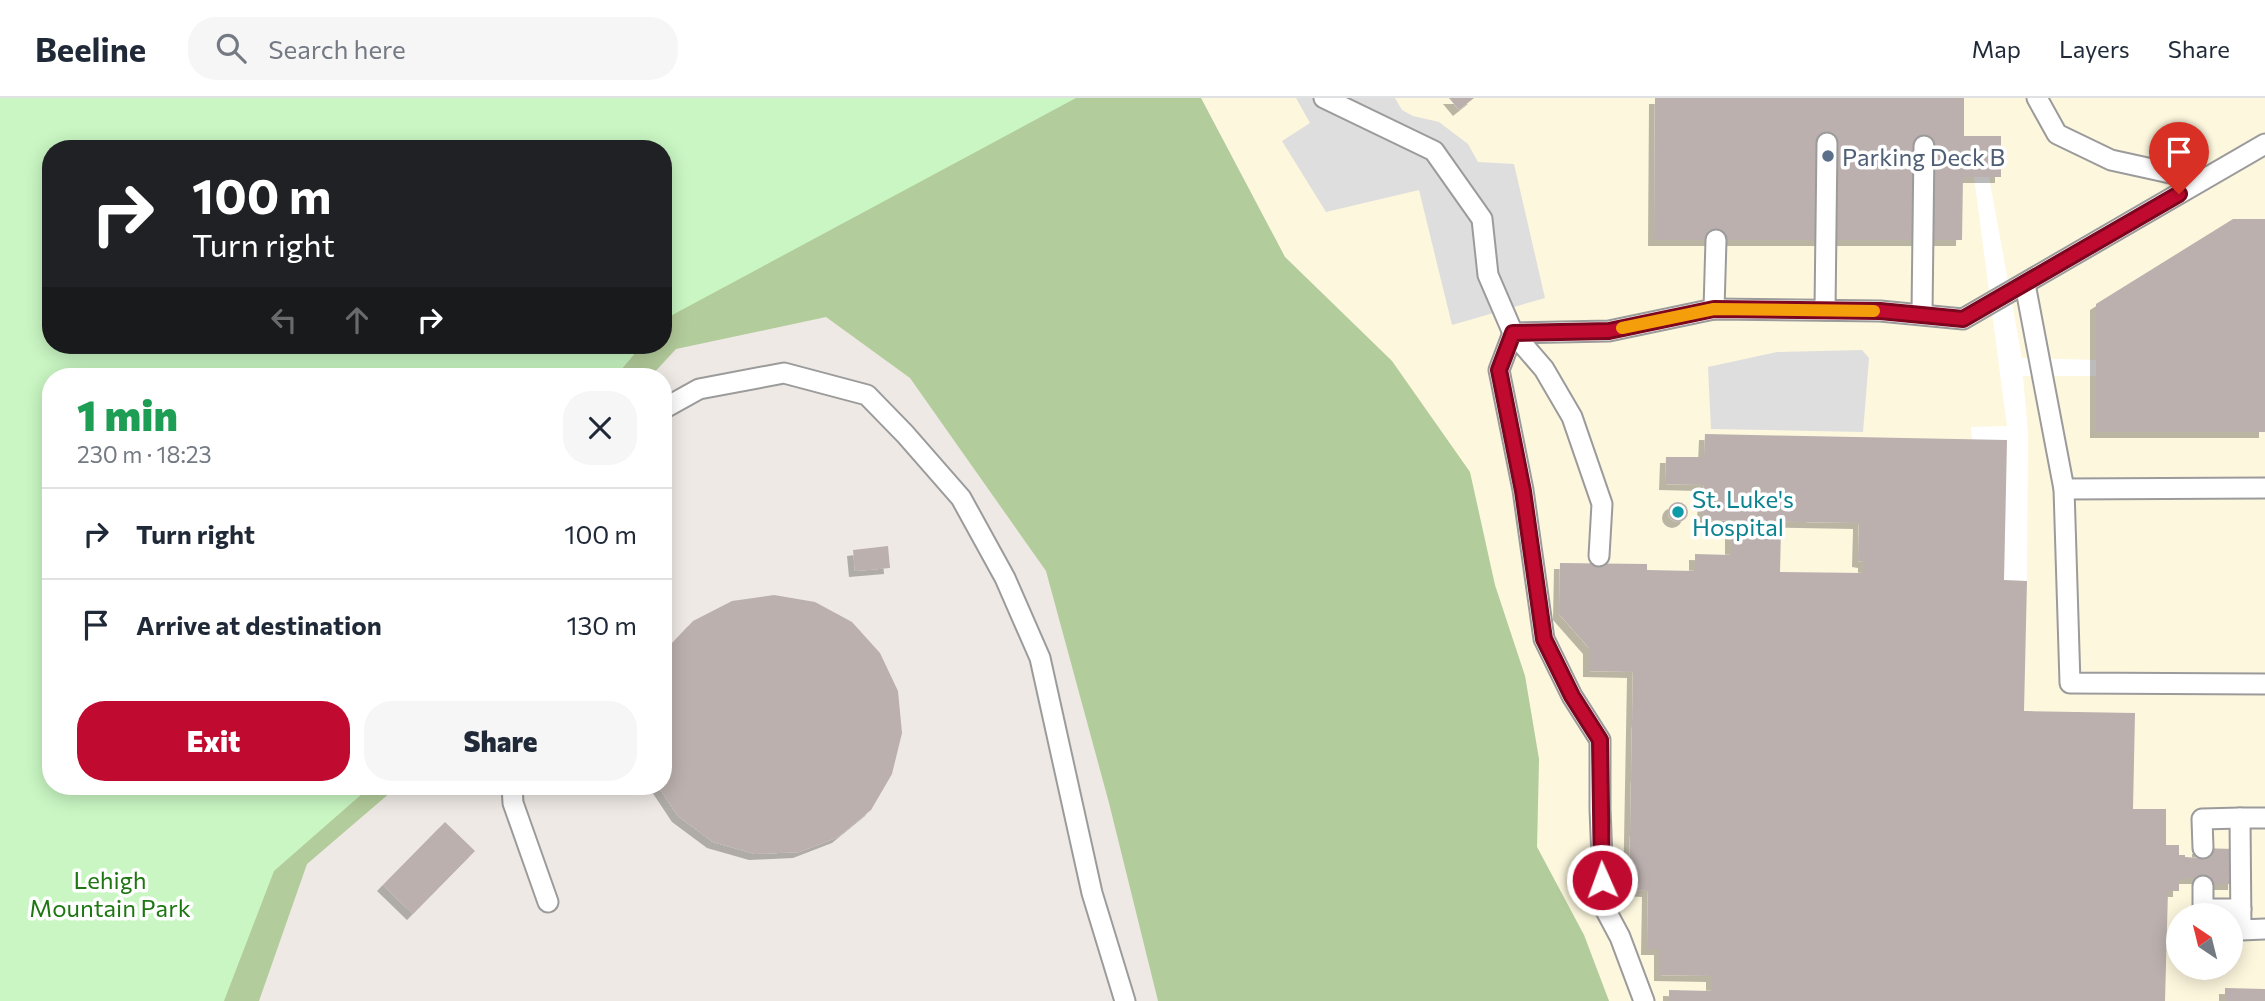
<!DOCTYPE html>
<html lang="en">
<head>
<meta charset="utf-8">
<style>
  body { margin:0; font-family:Commissioner,sans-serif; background:#f6f6f7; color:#1f2937; height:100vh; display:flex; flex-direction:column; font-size:26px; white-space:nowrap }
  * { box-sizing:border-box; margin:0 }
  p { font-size:23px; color:#747a83 }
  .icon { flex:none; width:38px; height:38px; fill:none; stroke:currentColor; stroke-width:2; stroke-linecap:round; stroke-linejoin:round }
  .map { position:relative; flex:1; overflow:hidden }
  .panel { position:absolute; left:42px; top:270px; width:630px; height:427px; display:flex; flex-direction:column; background:#fff; border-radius:28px; box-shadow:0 4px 18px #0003 }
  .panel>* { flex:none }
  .banner { position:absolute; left:42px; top:42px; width:630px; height:214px; border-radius:28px; box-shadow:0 4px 18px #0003; background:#202124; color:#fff; overflow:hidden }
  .needle { width:46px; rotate:325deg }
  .buttons { position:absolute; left:2166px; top:805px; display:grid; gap:14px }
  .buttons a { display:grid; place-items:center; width:77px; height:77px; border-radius:50%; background:#fff; box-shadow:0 4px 18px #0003; font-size:35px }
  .pin { position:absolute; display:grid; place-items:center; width:60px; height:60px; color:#fff; margin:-72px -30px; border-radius:50% 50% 50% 0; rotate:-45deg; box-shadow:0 0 7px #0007 }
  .pin .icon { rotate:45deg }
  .me { position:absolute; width:77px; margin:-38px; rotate:358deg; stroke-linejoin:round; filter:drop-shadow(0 0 5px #0008) }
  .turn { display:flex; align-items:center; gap:24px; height:147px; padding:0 35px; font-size:32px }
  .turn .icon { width:91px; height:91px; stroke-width:2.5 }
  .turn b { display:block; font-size:49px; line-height:60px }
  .lanes { display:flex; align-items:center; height:66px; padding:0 35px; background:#0003; justify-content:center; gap:35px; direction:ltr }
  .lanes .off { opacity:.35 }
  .round { display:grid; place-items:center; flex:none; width:74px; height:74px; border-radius:28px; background:#f6f6f7 }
  .overview { display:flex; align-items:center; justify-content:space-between; height:119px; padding:0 35px }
  h1 { font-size:42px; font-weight:800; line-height:52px; color:#1e9e55 }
  .primary-button { display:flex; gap:14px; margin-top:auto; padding:14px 35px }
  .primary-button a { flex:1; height:80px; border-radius:28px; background:#c10a2f; color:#fff; font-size:28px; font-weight:800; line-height:80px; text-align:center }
  .primary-button a+a { background:#f6f6f7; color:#1f2937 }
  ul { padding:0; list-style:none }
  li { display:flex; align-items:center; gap:21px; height:91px; padding:0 35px; border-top:2px solid #e0e1e3 }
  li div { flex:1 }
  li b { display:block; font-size:26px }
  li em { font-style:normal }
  header { display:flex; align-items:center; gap:42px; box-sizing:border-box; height:98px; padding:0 35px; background:#fff; border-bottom:2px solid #e0e1e3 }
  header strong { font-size:33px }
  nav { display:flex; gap:38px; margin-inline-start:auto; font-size:24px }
  .search { width:490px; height:63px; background:#f6f6f7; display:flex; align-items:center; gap:18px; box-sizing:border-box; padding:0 24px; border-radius:28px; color:#747a83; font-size:26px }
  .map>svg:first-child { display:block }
  .education { fill:#fdf7de; fill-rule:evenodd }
  .forest { fill:#b3cc9b; fill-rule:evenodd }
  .park { fill:#c9f6c3 }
  .parking { fill:#dedede }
  .pier { fill:#fff }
  .building { fill:#bbb0ae; filter:url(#shadow) }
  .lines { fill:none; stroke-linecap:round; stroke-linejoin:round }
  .service-casing { stroke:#9b9b9b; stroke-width:23 }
  .service { stroke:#fff; stroke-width:19 }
  .route-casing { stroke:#7d061f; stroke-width:18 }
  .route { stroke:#c10a2f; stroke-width:12 }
  .slow { stroke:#f59e0b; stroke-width:12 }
  .service-dot { fill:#5c6f8a; stroke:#fff; stroke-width:2.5 }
  .culture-dot { fill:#0f9aa8; stroke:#fff; stroke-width:2.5 }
  .labels { text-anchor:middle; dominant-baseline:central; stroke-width:7; stroke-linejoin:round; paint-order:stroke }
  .service-label { font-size:24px; fill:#4e5e75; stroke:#fff; text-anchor:start }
  .culture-label { font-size:24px; fill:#0d838f; stroke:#fff; text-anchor:start }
  .park-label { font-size:24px; fill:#1d7611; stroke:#fff }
</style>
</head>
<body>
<header>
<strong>Beeline</strong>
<div class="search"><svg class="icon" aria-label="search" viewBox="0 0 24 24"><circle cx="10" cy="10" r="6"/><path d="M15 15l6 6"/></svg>Search here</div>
<nav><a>Map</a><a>Layers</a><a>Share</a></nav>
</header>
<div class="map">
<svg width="2265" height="903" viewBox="0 0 2265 903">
  <defs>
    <filter id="shadow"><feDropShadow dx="-6" dy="6" stdDeviation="0" flood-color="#0004"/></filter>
  </defs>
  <rect width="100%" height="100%" fill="#eee9e4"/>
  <!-- education -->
  <path class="education" d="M1201,0H2265V903H1609L1584,837L1537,749L1539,661L1525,578L1495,488L1392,263L1285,159ZM2179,817H2231V870H2179Z"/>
  <!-- forest -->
  <path class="forest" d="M0,0H1201L1285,159L1392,263L1470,374L1495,487L1525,578L1539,661L1537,749L1584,837L1609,903H1158L1109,705L1046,473L910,280L826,219L676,251L651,278H51V688H398L307,766L259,903H0ZM51,51H663V247H51Z"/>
  <!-- park -->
  <path class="park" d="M0,0H1076L663,222V51H51V247H642L616,278H51V688H371L274,773L224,903H0Z"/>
  <!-- parking -->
  <g class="parking">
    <path d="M1296,0H1395L1402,12L1413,18L1439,24L1468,46L1478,64L1514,66L1545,200L1452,227L1419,92L1326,114L1282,43L1310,25Z"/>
    <path d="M1862,252L1869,260L1863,334L1711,331L1708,269L1777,254Z"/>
  </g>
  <!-- pier -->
  <path class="pier" d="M1974,79H1989L2022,260L2096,262V278H2023L2028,335L2027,483L2004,482L2007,343L1972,342L1971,329L2007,328Z"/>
  <!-- building -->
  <g class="building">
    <path d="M1449,0H1474L1459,12Z"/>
    <path d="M1655,0H1964V38H2001V79H1963L1962,142H1654Z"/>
    <path d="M2233,121H2265V334H2096V206Z"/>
    <path d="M1705,336L2007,342L2004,482L2027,483L2024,613L2135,615L2133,711H2166V747H2179V757H2185V759L2198,760V750L2235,751L2234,786H2198V780H2183V782H2179V793H2168L2165,903H1669V892L1712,893V878L1660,877V851H1647L1648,793L1629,792L1633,574L1589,573V550L1559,516L1560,465L1647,466V472L1695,473V456L1731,457V430L1781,431L1780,474L1864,475V464L1858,463L1859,425L1703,422L1704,387L1665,386L1666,359H1704Z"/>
    <circle cx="1678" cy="414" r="10"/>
    <path d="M888,448L890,470L855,473L853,452Z"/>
    <path d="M774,497L815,504L852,524L880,555L898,593L902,635L892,676L871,712L838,739L799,754L755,756L713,744L678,718L658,688H663V555L693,523L732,503Z"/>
    <path d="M445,724L475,753L413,816L383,787Z"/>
    <path d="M2225,890L2265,891V903H2225Z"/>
  </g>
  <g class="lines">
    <!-- service casing -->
    <g class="service-casing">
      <g id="service">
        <path d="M1324,0L1434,53L1482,121L1488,177L1513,235L1544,271L1572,319L1602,406L1599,458"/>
        <path d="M2037,0L2057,36L2111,62L2202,82"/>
        <path d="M2025,186L2064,391L2070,585L2265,586"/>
        <path d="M1714,211L1716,142"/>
        <path d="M1825,212L1827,45"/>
        <path d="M1922,216L1924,48"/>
        <path d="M1513,235L1609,233L1714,211L1880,213L1963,221L2265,46"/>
        <path d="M1513,235L1499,272L1523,392L1544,541L1572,598L1600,642V711L1604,809L1620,839L1644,903"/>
        <path d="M663,311L699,291L784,275L867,297L905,336L961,400L1005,480L1040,560L1092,795L1125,903"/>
        <path d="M2064,391L2265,390"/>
        <path d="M512,688L513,705L548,804"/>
        <path d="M2265,720H2240L2241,832L2265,831"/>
        <path d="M2203,750L2202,721L2240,720"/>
        <path d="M2203,788V811H2241"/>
      </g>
    </g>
    <!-- service -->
    <use href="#service" class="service"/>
  </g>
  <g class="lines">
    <!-- route casing -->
    <g class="route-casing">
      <path id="route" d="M1602,782L1600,642L1572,598L1544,541L1523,393L1499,272L1513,235L1609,233L1714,211L1880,213L1963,221L2179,96"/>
    </g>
    <!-- route -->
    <use href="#route" class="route"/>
    <!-- slow -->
    <path class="slow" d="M1622,230L1714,211L1874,213"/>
  </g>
  <!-- markers -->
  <circle class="service-dot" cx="1828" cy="58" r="7"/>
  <circle class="culture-dot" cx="1678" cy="414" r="7"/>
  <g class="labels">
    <!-- service labels -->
    <g class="service-label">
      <text x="1842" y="58">Parking Deck B</text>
    </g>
    <!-- culture labels -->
    <g class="culture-label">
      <text x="1692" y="400">St. Luke's<tspan x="1692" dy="28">Hospital</tspan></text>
    </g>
    <!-- park labels -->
    <g class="park-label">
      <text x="110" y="781">Lehigh<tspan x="110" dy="28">Mountain Park</tspan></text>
    </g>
  </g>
</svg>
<div class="buttons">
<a><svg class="needle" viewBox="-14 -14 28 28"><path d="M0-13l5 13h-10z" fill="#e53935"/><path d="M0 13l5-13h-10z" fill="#747a83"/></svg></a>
</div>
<div class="pin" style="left:2179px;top:96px;background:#d93025"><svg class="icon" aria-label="arrive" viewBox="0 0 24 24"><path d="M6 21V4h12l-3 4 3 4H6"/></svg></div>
<svg class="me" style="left:1602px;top:782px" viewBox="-20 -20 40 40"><circle r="17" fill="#c10a2f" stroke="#fff" stroke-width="3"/><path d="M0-11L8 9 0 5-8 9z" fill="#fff"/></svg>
<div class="banner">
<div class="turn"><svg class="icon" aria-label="right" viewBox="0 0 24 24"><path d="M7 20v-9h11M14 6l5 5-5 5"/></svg><div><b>100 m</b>Turn right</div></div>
<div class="lanes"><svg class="icon off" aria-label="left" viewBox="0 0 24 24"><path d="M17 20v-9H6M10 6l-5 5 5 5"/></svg><svg class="icon off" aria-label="ahead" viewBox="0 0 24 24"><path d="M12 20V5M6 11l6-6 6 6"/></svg><svg class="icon" aria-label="right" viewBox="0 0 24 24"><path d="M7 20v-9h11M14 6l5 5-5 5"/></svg></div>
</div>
<section class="panel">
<div class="overview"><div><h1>1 min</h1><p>230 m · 18:23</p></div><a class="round"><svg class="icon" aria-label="close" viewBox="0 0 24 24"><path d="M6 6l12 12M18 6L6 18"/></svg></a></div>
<ul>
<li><svg class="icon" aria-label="right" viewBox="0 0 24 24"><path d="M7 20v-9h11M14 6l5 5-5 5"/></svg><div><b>Turn right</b></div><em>100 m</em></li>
<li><svg class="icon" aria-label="arrive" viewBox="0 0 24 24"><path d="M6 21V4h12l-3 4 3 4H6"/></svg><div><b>Arrive at destination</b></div><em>130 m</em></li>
</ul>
<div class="primary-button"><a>Exit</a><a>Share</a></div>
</section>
</div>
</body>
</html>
